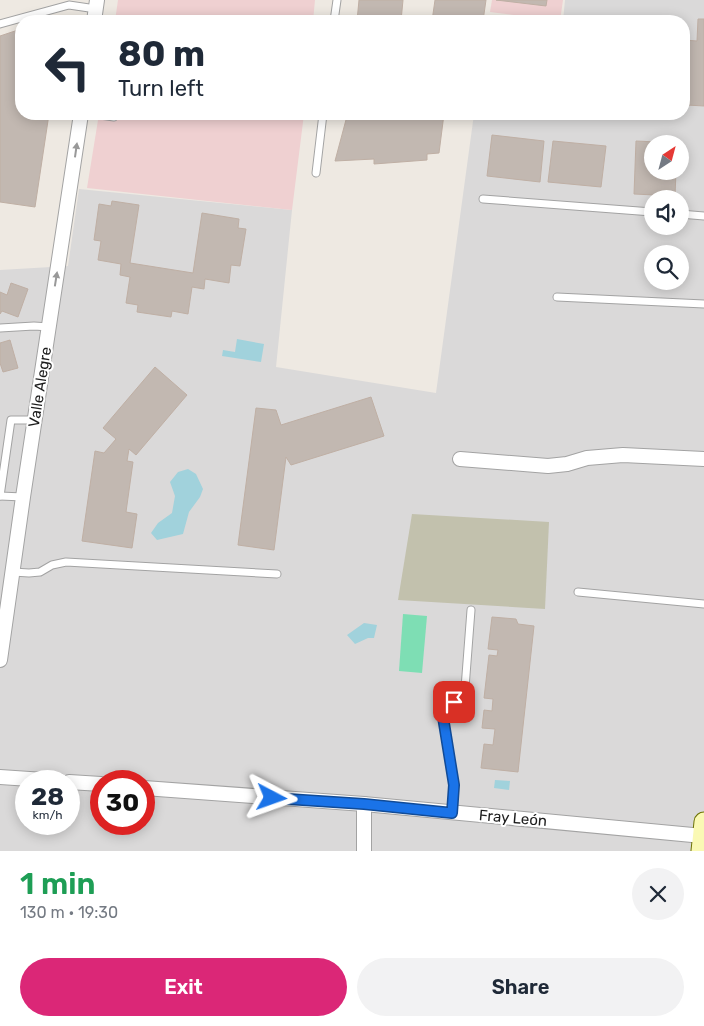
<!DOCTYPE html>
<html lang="en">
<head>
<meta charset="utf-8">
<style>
  body { margin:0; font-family:Rubik,sans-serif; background:#f2f2f3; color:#1f2937; height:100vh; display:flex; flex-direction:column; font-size:19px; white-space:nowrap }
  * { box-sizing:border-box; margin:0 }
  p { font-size:16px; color:#747a83 }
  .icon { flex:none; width:28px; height:28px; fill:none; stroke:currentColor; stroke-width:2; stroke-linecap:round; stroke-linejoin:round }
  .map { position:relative; height:851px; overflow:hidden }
  .side { display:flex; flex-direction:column; background:#fff; flex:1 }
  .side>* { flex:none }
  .top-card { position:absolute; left:15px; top:15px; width:675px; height:105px; border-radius:20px; box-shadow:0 2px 12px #0003; background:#fff; color:#1f2937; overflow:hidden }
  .needle { width:32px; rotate:36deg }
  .tools { position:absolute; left:644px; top:135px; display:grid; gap:10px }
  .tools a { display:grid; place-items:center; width:45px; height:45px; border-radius:50%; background:#fff; box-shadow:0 2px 12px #0003; font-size:25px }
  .speed { position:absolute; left:15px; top:770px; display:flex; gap:10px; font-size:25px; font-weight:700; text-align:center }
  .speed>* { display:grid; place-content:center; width:65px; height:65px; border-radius:50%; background:#fff; box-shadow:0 2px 12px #0003; line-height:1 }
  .speed small { font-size:12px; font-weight:400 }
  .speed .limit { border:8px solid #d22; background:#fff; color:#111 }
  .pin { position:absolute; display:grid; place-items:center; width:42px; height:42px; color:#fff; margin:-21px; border-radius:10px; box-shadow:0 2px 8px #0006 }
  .me { position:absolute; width:55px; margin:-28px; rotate:94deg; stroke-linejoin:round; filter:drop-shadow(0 0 4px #0008) }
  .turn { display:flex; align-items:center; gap:18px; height:105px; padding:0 20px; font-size:22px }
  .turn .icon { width:65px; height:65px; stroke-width:2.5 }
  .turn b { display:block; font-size:35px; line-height:42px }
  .round { display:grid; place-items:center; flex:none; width:52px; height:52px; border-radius:26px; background:#f2f2f3 }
  .head { display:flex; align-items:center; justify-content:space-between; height:85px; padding:0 20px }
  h1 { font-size:30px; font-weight:600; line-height:38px; color:#1e9e55 }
  .action { display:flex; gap:10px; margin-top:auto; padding:10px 20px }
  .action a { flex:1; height:58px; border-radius:30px; background:#db2777; color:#fff; font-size:20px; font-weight:600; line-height:58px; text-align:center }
  .action a+a { background:#f2f2f3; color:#1f2937 }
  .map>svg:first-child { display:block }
  .residential { fill:#dad9d9; fill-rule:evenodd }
  .commercial { fill:#efd0d1 }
  .construction { fill:#c2c1ad }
  .pitch { fill:#7edeb4 }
  .water { fill:#a1d2dc }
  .building { fill:#c2b8b1; stroke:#bfafa4 }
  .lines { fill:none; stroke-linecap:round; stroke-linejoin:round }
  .lane-casing { stroke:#a3a3a3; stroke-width:9 }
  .street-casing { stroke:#a3a3a3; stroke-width:16 }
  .secondary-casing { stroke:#6d7304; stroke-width:21 }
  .lane { stroke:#fff; stroke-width:7 }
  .street { stroke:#fff; stroke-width:14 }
  .secondary { stroke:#faf9b4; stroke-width:19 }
  .oneway { fill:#999 }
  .route-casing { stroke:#114b97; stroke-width:12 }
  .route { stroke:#1a73e8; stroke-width:9 }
  .labels { text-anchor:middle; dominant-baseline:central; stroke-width:4; stroke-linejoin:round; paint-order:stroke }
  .street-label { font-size:15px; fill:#1c1c1c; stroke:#fff }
</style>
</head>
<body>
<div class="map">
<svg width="704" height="851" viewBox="0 0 704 851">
  <rect width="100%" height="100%" fill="#eee9e2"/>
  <!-- residential -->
  <g class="residential">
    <path d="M565,0H704V851H0V270L68,266L79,189L292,210L276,367L436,393L474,114H684V21H563ZM652,144H680V171H652ZM652,199H680V226H652ZM652,254H680V281H652ZM26,781H69V824H26ZM101,781H144V824H101Z"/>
    <path d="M488,16L532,21H487Z"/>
  </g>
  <!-- commercial -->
  <g class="commercial">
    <path d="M118,0H315L313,21H115Z"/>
    <path d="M492,0H563L560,21L490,12Z"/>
    <path d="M99,114H304L292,210L87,188Z"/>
  </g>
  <!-- construction -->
  <path class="construction" d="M412,514L549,522L545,609L398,600Z"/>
  <!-- pitch -->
  <path class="pitch" d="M403,614L427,616L422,673L399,671Z"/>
  <!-- water -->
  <g class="water">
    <path d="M237,339L264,344L261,362L222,356L223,350L235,352Z"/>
    <path d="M188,469L196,474L203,489L200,497L189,512L183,534L157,540L151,533L158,523L172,513L175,496L170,482L178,472Z"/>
    <path d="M364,623L377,625L374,638H368L355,644L347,635Z"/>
    <path d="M495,780L510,781L509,790L494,788Z"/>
  </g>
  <!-- building -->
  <g class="building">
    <path d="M359,0H403L401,21H357Z"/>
    <path d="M435,0H486L483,21H432Z"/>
    <path d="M496,0H547L546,6Z"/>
    <path d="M644,19L675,21H643Z"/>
    <path d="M698,19H704V106L687,105L689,83H684V40L697,41Z"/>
    <path d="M21,29V114H49L35,207L0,202V36Z"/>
    <path d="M387,114H444L439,153L427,154V160L374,164V159L335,161L347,116Z"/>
    <path d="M492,135L544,141L540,182L487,176Z"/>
    <path d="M553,141L606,146L601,187L548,182Z"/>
    <path d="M636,141L677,143L652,144V171H676L675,196L634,194Z"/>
    <path d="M112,201L139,205L130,263L193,273L202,213L239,219L238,228L246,229L240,266L231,265L229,283L205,279L204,289L192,287L188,314L172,311L171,317L137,312L138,305L126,303L130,277L120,275L121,264L98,260L101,241L94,240L99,204L111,206Z"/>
    <path d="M11,283L28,289L18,317L2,311L0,314V292L7,295Z"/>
    <path d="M10,340L18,368L3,372L0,363V343Z"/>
    <path d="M155,367L187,395L136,455L129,449L127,461L133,462L126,512L137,514L132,548L82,541L95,451L104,453L116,439L103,428Z"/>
    <path d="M371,397L384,436L291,465L286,457L274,550L238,545L256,408L276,410L281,425Z"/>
    <path d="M492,617L516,619L518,624L534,626L518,772L481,768L484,744L493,745L495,729L482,728L484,710L492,711L493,699L484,698L489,655L497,656L498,650L488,649Z"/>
  </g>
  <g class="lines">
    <!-- lane casing -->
    <g class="lane-casing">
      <g id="lane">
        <path d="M334,21L337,0"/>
        <path d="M0,24L69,5L96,9"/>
        <path d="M93,114L114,117"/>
        <path d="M316,173L323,114"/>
        <path d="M483,199L652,212"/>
        <path d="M680,214L704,216"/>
        <path d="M557,297L704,304"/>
        <path d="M0,328L34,326L49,327"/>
        <path d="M0,496L11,420H35"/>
        <path d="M0,496L23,497"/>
        <path d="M13,572L29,573L40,572L52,565L66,562L277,574"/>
        <path d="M578,592L704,604"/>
        <path d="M452,813L454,785L443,717L446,708L454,703L464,701L471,610"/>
      </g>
    </g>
    <!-- street casing -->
    <g class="street-casing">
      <g id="street">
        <path d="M94,21L97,0"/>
        <path d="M460,459L548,466L567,464L587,458L623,455L704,459"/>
        <path d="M0,660L23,497L81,114"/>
        <path d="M0,777L59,781"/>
        <path d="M69,782L101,784"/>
        <path d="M144,788L364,804L703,836"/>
        <path d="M364,851V804"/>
      </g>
    </g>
    <!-- secondary casing -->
    <g class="secondary-casing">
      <path id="secondary" d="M701,851L704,822"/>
    </g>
    <!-- lane -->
    <use href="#lane" class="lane"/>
    <!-- street -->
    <use href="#street" class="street"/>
    <!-- secondary -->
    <use href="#secondary" class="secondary"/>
  </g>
  <!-- one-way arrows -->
  <defs><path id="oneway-solid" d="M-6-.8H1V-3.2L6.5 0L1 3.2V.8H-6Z" transform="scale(1.25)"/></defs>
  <g class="oneway">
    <use href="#oneway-solid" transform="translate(76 150) rotate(-82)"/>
    <use href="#oneway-solid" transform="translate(56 279) rotate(-81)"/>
  </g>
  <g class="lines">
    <!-- route casing -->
    <g class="route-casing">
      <path id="route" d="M272,798L364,804L452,813L454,785L443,717L446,708L454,702"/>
    </g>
    <!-- route -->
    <use href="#route" class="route"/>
  </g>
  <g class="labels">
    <!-- street labels -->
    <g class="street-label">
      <text transform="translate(40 387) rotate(-81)">Valle Alegre</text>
      <text transform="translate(513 818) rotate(5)">Fray León</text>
    </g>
  </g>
</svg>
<div class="tools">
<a><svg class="needle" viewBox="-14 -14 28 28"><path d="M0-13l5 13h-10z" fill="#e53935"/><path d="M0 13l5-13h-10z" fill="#747a83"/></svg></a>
<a><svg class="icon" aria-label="sound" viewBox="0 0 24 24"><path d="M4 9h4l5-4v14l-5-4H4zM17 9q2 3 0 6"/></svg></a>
<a><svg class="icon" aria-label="search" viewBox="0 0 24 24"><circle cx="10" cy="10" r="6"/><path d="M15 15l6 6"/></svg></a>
</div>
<div class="speed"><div>28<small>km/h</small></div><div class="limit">30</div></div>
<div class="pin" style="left:454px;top:702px;background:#d93025"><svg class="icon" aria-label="arrive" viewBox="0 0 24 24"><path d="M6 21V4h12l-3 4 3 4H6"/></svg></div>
<svg class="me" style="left:272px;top:798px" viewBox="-20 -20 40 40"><path d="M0-17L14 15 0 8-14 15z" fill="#1a73e8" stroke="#fff" stroke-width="4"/></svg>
<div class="top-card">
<div class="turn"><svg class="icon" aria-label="left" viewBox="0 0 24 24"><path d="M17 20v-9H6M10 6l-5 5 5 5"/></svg><div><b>80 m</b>Turn left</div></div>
</div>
</div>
<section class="side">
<div class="head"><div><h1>1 min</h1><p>130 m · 19:30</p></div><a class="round"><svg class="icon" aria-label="close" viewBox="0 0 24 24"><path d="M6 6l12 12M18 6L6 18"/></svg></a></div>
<div class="action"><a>Exit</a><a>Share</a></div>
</section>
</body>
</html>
